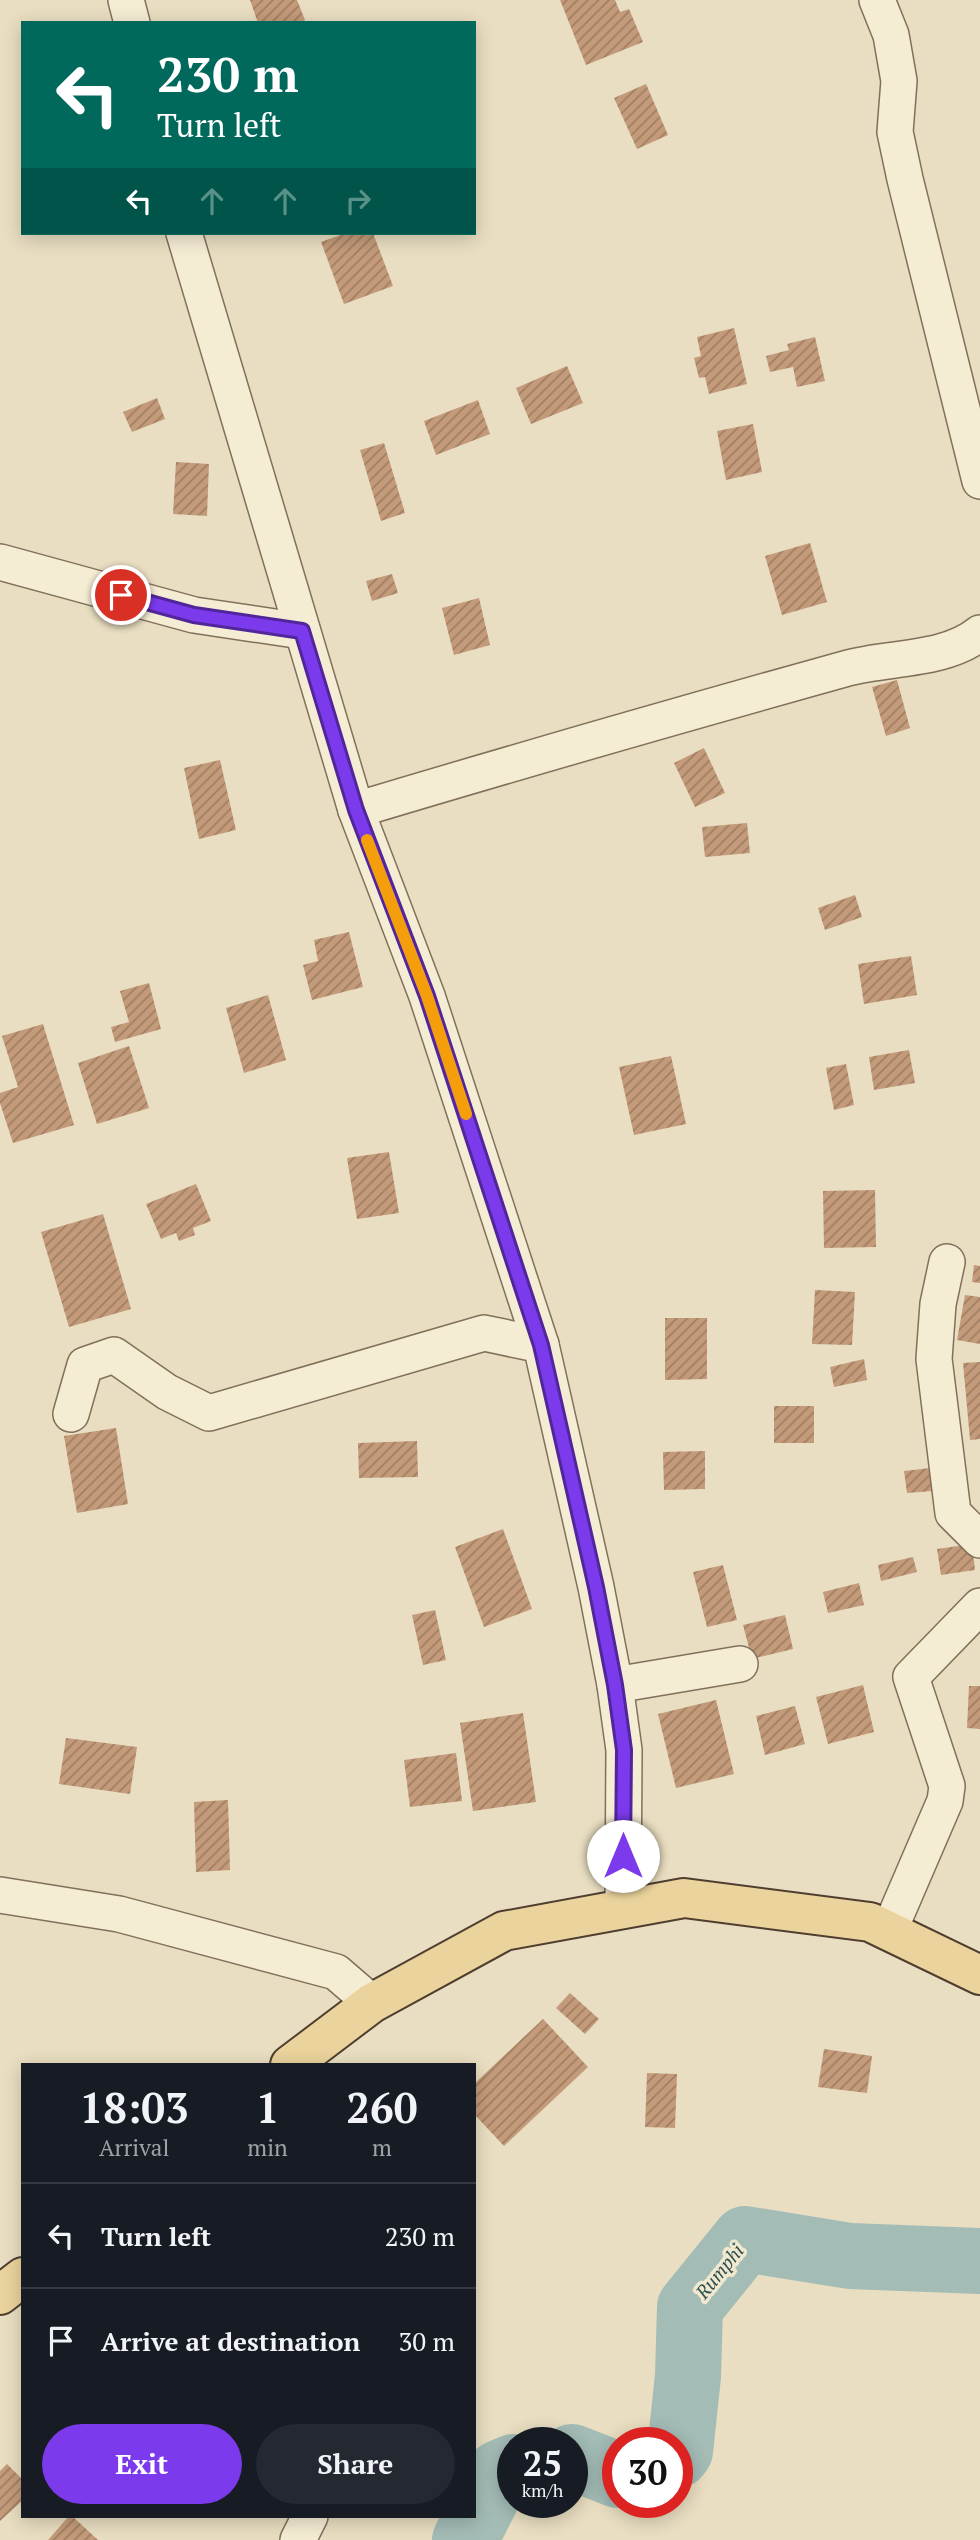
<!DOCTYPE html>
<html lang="en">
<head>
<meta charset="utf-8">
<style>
  body { margin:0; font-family:"PT Serif",serif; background:#242831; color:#f1f3f6; height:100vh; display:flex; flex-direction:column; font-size:26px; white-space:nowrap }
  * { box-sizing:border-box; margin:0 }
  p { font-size:23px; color:#9ea1a6 }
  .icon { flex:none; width:38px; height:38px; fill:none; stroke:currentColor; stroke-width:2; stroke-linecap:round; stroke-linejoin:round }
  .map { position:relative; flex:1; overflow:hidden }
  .side { position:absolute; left:21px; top:2063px; width:455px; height:455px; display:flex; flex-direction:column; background:#171b24; border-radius:0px; box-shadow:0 4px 18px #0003 }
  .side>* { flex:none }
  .guide { position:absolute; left:21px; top:21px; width:455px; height:214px; border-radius:0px; box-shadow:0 4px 18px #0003; background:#00695c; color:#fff; overflow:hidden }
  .speed { position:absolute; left:497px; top:2427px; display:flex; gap:14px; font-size:35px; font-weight:700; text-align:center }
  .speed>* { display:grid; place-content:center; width:91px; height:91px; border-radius:50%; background:#171b24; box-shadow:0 4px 18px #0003; line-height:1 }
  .speed small { font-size:18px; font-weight:400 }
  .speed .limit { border:10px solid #d22; background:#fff; color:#111 }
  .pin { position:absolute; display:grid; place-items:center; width:60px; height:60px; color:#fff; margin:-30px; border:4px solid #fff; border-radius:50%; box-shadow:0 2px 7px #0007 }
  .me { position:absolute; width:77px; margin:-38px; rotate:0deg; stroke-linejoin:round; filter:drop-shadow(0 0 5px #0008) }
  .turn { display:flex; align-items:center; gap:24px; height:147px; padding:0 21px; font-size:32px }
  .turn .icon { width:91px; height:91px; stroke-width:2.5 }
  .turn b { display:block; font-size:49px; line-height:60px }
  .lanes { display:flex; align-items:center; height:66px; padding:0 21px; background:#0003; justify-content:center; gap:35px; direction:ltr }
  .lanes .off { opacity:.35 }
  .eta { display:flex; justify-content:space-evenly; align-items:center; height:119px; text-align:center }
  .eta b { font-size:42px; font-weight:700; line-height:49px }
  .button { display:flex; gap:14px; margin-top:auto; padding:14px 21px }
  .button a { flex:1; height:80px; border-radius:42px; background:#7c3aed; color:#fff; font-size:28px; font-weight:700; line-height:80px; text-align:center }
  .button a+a { background:#242831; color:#f1f3f6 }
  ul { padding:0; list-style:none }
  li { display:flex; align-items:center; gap:21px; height:105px; padding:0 21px; border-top:2px solid #363941 }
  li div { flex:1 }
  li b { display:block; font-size:26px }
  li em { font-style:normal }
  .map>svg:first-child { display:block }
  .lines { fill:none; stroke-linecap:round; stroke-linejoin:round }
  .river { stroke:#a3bcb5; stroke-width:66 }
  .building { fill:url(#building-hatch) }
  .minor-casing { stroke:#81705a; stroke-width:38 }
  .primary-casing { stroke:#4f3e2f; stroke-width:42 }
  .minor { stroke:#f5ecd4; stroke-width:35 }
  .primary { stroke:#ead39c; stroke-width:38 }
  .route-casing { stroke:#51269a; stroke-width:18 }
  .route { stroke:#7c3aed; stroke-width:12 }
  .slow { stroke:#f59e0b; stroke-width:12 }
  .labels { text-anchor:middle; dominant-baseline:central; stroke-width:7; stroke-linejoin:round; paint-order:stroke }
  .water-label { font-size:19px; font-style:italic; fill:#2e514f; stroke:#f1e8d0 }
</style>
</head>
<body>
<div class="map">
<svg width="980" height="2540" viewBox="0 0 980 2540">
  <defs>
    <pattern id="building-hatch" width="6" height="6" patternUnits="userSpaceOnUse" patternTransform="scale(1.75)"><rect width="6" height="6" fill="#c49b7a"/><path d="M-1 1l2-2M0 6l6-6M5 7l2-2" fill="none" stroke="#a07e63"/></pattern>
  </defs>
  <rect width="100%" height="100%" fill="#e9dec1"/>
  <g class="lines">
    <!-- river -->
    <g class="river">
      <path d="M677,2455L680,2451L688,2376L690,2307L745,2239L850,2256L980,2261"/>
      <path d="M572,2457L618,2475"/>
      <path d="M465,2540L499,2473L513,2467"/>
    </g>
  </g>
  <!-- building -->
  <g class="building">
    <path d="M250,0H297L305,20L299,23H258Z"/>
    <path d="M560,0H615L620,12L629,9L643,42L586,65Z"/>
    <path d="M646,84L668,135L637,149L614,98Z"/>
    <path d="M346,233H373L393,286L344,304L321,242Z"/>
    <path d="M734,328L747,384L709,394L705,377L699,378L694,358L701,356L697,337Z"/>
    <path d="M815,337L825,381L797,387L793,367L770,372L766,356L789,350L787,344Z"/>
    <path d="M567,366L583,403L531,424L516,388Z"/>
    <path d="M157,398L165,419L132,432L123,412Z"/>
    <path d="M478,400L490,434L436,455L424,421Z"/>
    <path d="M753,424L762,472L726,480L717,431Z"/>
    <path d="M384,443L405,513L381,521L360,450Z"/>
    <path d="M176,462L209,464L207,516L173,514Z"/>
    <path d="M810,543L827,602L782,615L765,556Z"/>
    <path d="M392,574L398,593L372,601L366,581Z"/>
    <path d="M479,598L490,645L454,655L442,608Z"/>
    <path d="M897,680L910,728L886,736L872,687Z"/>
    <path d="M704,748L725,793L695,807L674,763Z"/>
    <path d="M220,760L236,830L199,839L184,768Z"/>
    <path d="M747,823L750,853L705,857L702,827Z"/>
    <path d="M855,895L862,917L825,930L818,908Z"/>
    <path d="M349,932L363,987L312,1000L303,965L318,961L314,940Z"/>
    <path d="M911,956L917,995L864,1004L858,964Z"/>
    <path d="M149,983L161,1029L115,1042L111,1027L129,1022L120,991Z"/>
    <path d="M268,995L286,1060L244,1073L226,1008Z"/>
    <path d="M43,1024L74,1125L13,1143L0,1103V1093L18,1087L2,1036Z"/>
    <path d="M129,1046L149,1108L97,1124L78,1063Z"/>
    <path d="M909,1050L915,1083L874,1090L869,1057Z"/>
    <path d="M671,1056L686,1124L634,1135L619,1067Z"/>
    <path d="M846,1064L854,1105L834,1110L826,1068Z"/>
    <path d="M389,1152L399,1213L357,1219L347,1158Z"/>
    <path d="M196,1184L211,1221L193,1228L195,1235L179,1241L176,1233L161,1239L146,1204Z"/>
    <path d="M875,1190L876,1247L824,1248L823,1191Z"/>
    <path d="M103,1214L131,1309L69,1327L41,1232Z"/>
    <path d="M974,1265L980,1266V1283L972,1282Z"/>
    <path d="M815,1290L855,1292L852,1345L812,1344Z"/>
    <path d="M965,1295L980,1297V1344L957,1340Z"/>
    <path d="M665,1318H707V1379L665,1380Z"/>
    <path d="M864,1359L867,1380L834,1387L830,1367Z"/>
    <path d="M980,1362V1439L970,1440L963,1363Z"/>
    <rect x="774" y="1406" width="40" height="37"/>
    <path d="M116,1428L128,1504L77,1513L64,1436Z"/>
    <path d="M417,1441L418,1477L359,1478L358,1443Z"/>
    <path d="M705,1451V1489L664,1490L663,1452Z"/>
    <path d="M930,1468L933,1491L907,1493L904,1471Z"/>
    <path d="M503,1529L532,1609L484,1627L455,1547Z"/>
    <path d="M972,1544L975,1570L941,1575L937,1549Z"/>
    <path d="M913,1557L917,1572L881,1581L878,1565Z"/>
    <path d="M723,1565L737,1620L707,1627L693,1572Z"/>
    <path d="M859,1583L864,1605L828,1613L823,1592Z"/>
    <path d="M435,1610L446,1660L423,1665L412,1615Z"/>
    <path d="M785,1615L793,1649L752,1659L743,1625Z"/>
    <path d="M863,1685L874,1732L828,1744L816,1697Z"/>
    <path d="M969,1686H980V1729L967,1728Z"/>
    <path d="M716,1700L734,1774L676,1788L658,1714Z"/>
    <path d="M795,1706L805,1744L765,1755L756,1716Z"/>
    <path d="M523,1713L536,1802L473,1811L460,1723Z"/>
    <path d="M66,1738L137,1747L130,1794L59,1784Z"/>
    <path d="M456,1753L462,1801L410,1807L404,1760Z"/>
    <path d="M228,1800L230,1870L196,1872L194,1802Z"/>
    <path d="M570,1993L599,2019L585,2034L556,2008Z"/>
    <path d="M543,2019L588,2067L504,2146L474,2114V2084Z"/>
    <path d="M824,2049L872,2056L867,2093L818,2087Z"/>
    <path d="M647,2073L677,2074L675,2128L645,2127Z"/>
    <path d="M7,2464L23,2480V2500L0,2521V2471Z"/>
    <path d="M69,2516H72L98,2540H48Z"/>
  </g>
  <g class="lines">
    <!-- minor casing -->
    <g class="minor-casing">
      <g id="minor">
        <path d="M126,0L132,23"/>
        <path d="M877,0L891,35L899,81L895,132L905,179L980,481"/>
        <path d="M184,233L356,810L427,996L541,1345L596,1587L615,1685L624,1750L623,1909"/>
        <path d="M0,562L194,615L302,631"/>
        <path d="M356,810C519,761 683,714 848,668C889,657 946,661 980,633"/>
        <path d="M947,1262L938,1304L934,1359L953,1513L980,1540"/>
        <path d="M71,1414L85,1365L114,1355L167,1392L209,1413L484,1333L541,1345"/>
        <path d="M615,1685L740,1664"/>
        <path d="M0,1895L119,1914L336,1972L372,2003"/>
        <path d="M889,1931L945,1801L947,1786L911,1677L980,1606"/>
        <path d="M298,2540L310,2516"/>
      </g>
    </g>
    <!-- primary casing -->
    <g class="primary-casing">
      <g id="primary">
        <path d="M290,2065L372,2003L504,1931L684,1898L870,1922L980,1975"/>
        <path d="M0,2295L23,2277"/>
      </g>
    </g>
    <!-- minor -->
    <use href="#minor" class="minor"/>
    <!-- primary -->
    <use href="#primary" class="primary"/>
  </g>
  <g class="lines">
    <!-- route casing -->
    <g class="route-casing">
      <path id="route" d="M121,595L194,615L302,631L356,810L427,996L541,1345L596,1587L615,1685L624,1750L623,1856"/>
    </g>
    <!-- route -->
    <use href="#route" class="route"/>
    <!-- slow -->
    <path class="slow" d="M367,840L427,996L466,1114"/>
  </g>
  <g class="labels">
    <!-- water labels -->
    <g class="water-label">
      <text transform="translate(719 2271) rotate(-51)">Rumphi</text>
    </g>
  </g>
</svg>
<div class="speed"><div>25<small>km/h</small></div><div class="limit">30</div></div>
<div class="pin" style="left:121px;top:595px;background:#d93025"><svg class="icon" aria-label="arrive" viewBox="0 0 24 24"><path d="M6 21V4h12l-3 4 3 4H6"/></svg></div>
<svg class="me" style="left:623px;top:1856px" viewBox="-20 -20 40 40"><circle r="19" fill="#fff"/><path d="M0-13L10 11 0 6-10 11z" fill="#7c3aed"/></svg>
<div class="guide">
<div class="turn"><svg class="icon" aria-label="left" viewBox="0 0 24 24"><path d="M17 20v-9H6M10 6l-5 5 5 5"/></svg><div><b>230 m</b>Turn left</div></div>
<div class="lanes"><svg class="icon" aria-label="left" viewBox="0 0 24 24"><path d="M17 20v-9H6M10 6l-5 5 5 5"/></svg><svg class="icon off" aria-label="ahead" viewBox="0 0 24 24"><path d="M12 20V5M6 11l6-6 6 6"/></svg><svg class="icon off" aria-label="ahead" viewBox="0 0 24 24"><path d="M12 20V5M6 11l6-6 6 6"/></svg><svg class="icon off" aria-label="right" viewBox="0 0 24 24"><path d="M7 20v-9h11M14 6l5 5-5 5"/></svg></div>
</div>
<section class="side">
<div class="eta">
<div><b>18:03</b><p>Arrival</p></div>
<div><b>1</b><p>min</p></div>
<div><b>260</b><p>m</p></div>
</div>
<ul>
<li><svg class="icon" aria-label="left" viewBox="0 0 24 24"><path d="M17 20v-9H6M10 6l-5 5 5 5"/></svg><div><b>Turn left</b></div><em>230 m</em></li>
<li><svg class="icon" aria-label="arrive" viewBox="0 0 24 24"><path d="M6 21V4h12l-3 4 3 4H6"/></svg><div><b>Arrive at destination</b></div><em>30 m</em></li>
</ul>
<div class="button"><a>Exit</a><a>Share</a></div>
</section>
</div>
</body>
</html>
